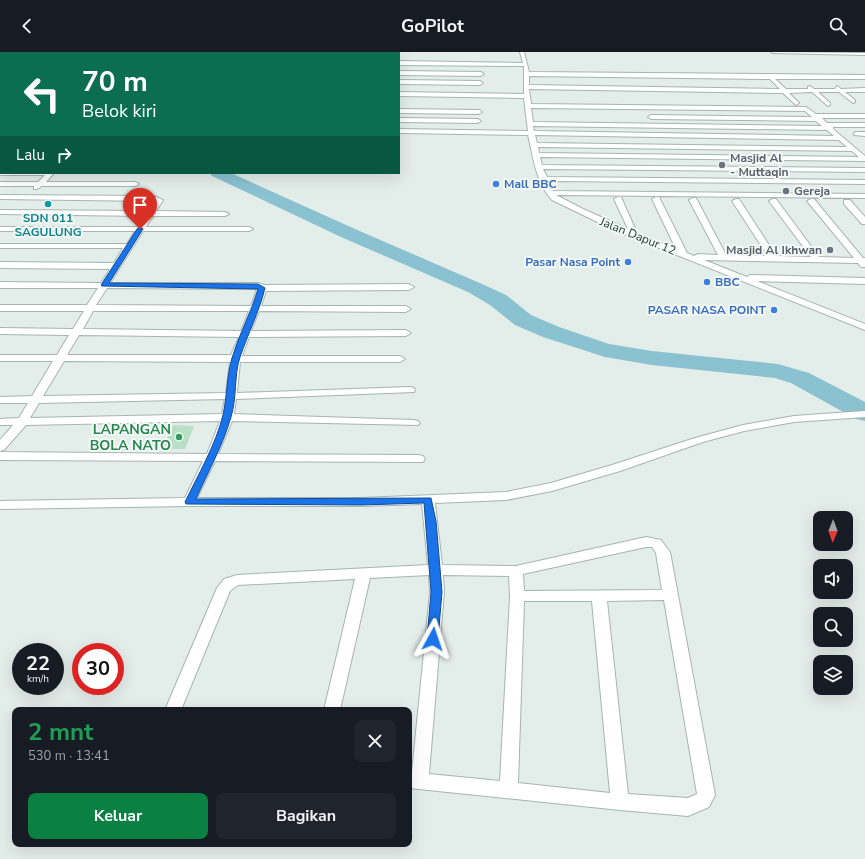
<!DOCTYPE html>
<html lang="id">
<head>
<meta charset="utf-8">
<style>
  body { margin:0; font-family:"Nunito Sans",sans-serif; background:#20242c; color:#f1f3f6; height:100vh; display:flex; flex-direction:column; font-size:15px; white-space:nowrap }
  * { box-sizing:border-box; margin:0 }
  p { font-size:13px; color:#9ea1a6 }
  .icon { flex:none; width:22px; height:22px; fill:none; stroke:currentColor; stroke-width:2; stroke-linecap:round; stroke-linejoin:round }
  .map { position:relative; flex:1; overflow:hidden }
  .side { position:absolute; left:12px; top:655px; width:400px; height:140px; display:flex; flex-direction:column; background:#171b24; border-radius:8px; box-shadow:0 4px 16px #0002 }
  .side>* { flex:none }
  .hud { position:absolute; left:0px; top:0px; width:400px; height:122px; box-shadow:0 4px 16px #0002; background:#0b6e4f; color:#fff; overflow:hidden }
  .needle { width:26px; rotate:181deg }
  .buttons { position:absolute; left:813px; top:459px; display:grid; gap:8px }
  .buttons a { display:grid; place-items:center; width:40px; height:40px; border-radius:8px; background:#171b24; box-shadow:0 4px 16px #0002; font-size:20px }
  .speed { position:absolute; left:12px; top:591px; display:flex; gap:8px; font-size:20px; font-weight:700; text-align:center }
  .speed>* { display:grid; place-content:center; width:52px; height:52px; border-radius:50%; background:#171b24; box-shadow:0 4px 16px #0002; line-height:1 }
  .speed small { font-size:10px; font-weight:400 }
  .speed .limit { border:6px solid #d22; background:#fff; color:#111 }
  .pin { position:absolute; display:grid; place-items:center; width:34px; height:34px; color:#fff; margin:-41px -17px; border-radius:50% 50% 50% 0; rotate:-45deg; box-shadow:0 0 4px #0007 }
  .pin .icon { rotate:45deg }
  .me { position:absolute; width:44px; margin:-22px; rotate:5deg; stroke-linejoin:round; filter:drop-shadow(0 0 3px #0008) }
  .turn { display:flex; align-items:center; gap:14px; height:84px; padding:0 16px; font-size:18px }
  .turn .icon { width:52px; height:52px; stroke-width:2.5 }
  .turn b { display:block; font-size:28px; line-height:34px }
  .then { display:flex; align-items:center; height:38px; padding:0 16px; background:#0003; gap:8px; font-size:15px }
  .round { display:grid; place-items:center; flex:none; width:42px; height:42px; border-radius:8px; background:#20242c }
  .overview { display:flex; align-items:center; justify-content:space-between; height:68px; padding:0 16px }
  h1 { font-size:24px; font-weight:700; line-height:30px; color:#1e9e55 }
  .action { display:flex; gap:8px; margin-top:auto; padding:8px 16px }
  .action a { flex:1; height:46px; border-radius:8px; background:#0b8043; color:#fff; font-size:16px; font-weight:700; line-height:46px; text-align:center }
  .action a+a { background:#20242c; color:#f1f3f6 }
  header { display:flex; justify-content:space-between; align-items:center; height:52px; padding:0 16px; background:#171b24; font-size:18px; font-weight:700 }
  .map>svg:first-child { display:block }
  .green { fill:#bbdec7 }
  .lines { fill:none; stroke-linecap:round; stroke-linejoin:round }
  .river { fill:#8bc2d1; fill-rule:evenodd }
  .minor-casing { stroke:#a5b5b0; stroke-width:2 }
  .minor { fill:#fff; fill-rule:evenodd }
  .route { fill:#1a73e8; stroke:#114b97 }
  .worship-dot { fill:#6b7280; stroke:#f3f9f6; stroke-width:1.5 }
  .shop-dot { fill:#3f7fe0; stroke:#f3f9f6; stroke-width:1.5 }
  .culture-dot { fill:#0f9aa8; stroke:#f3f9f6; stroke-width:1.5 }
  .leisure-dot { fill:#2e9e5b; stroke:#f3f9f6; stroke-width:1.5 }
  .labels { text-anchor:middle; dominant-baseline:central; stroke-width:4; stroke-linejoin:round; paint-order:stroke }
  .far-worship-label { font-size:12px; font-weight:bold; fill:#5b616d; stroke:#f3f9f6; text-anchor:start }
  .far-shop-label { font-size:12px; font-weight:bold; fill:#366cbe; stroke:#f3f9f6; text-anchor:start }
  .far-culture-label { font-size:12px; font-weight:bold; fill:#0d838f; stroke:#f3f9f6 }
  .far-street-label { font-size:12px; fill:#223e38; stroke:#f3f9f6 }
  .leisure-label { font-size:14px; font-weight:bold; fill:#27864d; stroke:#f3f9f6; text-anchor:end }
</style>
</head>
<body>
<header><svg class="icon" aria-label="back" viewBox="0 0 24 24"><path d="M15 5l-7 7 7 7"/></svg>GoPilot<svg class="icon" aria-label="search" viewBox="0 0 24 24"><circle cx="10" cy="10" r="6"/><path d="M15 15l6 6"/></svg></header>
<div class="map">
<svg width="865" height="807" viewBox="0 0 865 807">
  <rect width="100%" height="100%" fill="#e3ede9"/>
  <!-- green -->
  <path class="green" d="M173,373L194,374L185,397H162Z"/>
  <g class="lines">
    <!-- river -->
    <g class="river">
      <rect x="0" y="77" width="1" height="8"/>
      <path d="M210,121H231L355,177L482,232L506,243L531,263L559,275L609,292L652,299L778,312L809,321L865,350V369L856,367L791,331L775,326L652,313L605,305L543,285L515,273L490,253L468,240L341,185L212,124Z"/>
    </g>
    <!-- minor casing -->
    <g class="minor-casing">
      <g id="minor">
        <path d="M520,0H524L529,20L865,23V27H775L786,37H808V35L810,34L814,37H835L837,34L841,37L865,36V40H845L855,48V50L853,51L839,40H818L830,51V53L828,54L812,40L789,41L799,51L796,53L783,41L529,37L531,52L806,55L816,62H865V66H822L827,71H865V75H833V77L865,104V109L540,105L542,113L865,116V120L543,117L547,125L865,128V132L549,129L553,139L865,142V146L556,143L583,157L628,177L614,147L618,145H621L637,181L676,197L652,147L656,145H659L687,201L694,204L698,202L718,203L689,148L693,146H696L726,203L768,204L732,149L736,147H739L776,204L811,205L769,149L773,147H776L819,205L854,206L807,149L811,147H814L863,206H865V215H861L858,211L704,208L747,225L750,223L865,226V232L757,229L865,272V278L614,178L552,148C536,131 533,104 528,83L399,81V77L528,79L524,46L399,44V40L524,42V14L399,13V9L523,11ZM529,24L770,27L780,37L529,33ZM531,56L805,59L812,65L651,63L648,65L651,67L816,69L822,74L533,70ZM533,74L827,78L834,84L534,79ZM535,83L839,88L847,95L537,91ZM538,95L852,99L859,105L539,101Z"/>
        <path d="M771,0L865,1V3L773,1Z"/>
        <rect x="0" y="6" width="1" height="2"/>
        <rect x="0" y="19" width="1" height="4"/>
        <path d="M399,19L481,20L484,22L481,24L399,23Z"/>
        <path d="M399,28L480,29L483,31L480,33L399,32Z"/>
        <rect x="0" y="35" width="1" height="4"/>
        <rect x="0" y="45" width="1" height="4"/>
        <path d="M399,57L479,58L482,60L479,62L399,61Z"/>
        <rect x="0" y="59" width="1" height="4"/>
        <path d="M399,66L478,67L481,69L478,71L399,70Z"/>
        <rect x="0" y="71" width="1" height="4"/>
        <path d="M856,80H865V84L854,83V81Z"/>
        <path d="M0,109H1L0,114Z"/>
        <path d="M0,119L1,121H54L46,130H135L139,132L135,134H42L37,137H34V134H0V130H38L45,123H0Z"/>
        <path d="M0,143L154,144L163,148L156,159L225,160L229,162L225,164H153L146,175H249L253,177L249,179H143L110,231H258L264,233L409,232L414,235L409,238L266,239L261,254H406L411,257L406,260L259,259L251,279L406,278L411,281L406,284L249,285L242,304H400L405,307L400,310H240L237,341L410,335L414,336L415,338L414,340L236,347L234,362L414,368L418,369L420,371L418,373L232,369L218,402L419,403L423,404L425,407L423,410L215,409L197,446H361L506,440L551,431L612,413L695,386L743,373L794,364L865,359V365L794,370L744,379L703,390L620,419L552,439L506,448L435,451L442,513L516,514L646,485L661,488L670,500L715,743L709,755L688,764L620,758L409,736V720H412L430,540L429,523L370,526L340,658H324L355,527L238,533L230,539L181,658H165L217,536L224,527L237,523L428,513L422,452L361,454H189L0,457V449L185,446L203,409L0,408V400L207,402L220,369L26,373L4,398L0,399V388L13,373H0V367L19,366L28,351H0V345L32,344L53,309H0V303H57L69,283L0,282V276L73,277L84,259H0V253H87L98,236H0V230L101,231L110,217L0,216V210L114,211L123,196H0V192H127L135,179H0V175H138L145,164L0,162V158L148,159L155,149L0,147ZM107,236L256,237H257L251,254L96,253ZM93,259H249L241,279L83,277ZM79,283L239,285L231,303H67ZM64,309L230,310L226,341L43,344ZM225,347L222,362L30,366L39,351ZM646,495H652L656,501L662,538L524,539L523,522ZM443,523L509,524L510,544L500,729L429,722L444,540ZM664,548L697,742L688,746L628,742L607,549ZM524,549H592L610,741L518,731Z"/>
        <path d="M844,148H850L865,165V172H862L844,152Z"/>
      </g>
    </g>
    <!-- minor -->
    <use href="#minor" class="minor"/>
  </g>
  <!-- route -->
  <path class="route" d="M140,175L143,177L109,231L258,232L265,236C259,260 248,282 240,305C234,323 237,346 231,365C223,393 208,420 196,447L431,446L436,469L442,540L438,587L437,590L433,591L429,590L427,587L431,540L424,451L361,453L186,452L185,450C198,423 216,392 223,363C227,345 227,322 232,306C239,282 251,261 258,237L102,234L101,233L137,177Z"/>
  <!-- markers -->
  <g class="worship-dot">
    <circle cx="722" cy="113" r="4"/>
    <circle cx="786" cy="139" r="4"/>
    <circle cx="830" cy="198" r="4"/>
  </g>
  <g class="shop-dot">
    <circle cx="496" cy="132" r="4"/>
    <circle cx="628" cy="210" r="4"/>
    <circle cx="707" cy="230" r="4"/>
    <circle cx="774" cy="258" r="4"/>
  </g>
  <circle class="culture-dot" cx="48" cy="152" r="4"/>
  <circle class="leisure-dot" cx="179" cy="385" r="4"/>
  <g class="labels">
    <!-- far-worship labels -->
    <g class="far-worship-label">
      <text x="730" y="106">Masjid Al<tspan x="730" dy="14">- Muttaqin</tspan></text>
      <text x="794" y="139">Gereja</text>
      <text x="822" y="198" text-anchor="end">Masjid Al Ikhwan</text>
    </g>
    <!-- far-shop labels -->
    <g class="far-shop-label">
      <text x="504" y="132">Mall BBC</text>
      <text x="620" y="210" text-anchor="end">Pasar Nasa Point</text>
      <text x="715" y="230">BBC</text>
      <text x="766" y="258" text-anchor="end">PASAR NASA POINT</text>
    </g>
    <!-- far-culture labels -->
    <g class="far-culture-label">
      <text x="48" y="166">SDN 011<tspan x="48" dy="14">SAGULUNG</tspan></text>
    </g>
    <!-- far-street labels -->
    <g class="far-street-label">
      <text transform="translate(638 184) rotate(22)">Jalan Dapur 12</text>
    </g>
    <!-- leisure labels -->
    <g class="leisure-label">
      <text x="171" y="377">LAPANGAN<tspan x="171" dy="16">BOLA NATO</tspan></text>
    </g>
  </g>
</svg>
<div class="buttons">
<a><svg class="needle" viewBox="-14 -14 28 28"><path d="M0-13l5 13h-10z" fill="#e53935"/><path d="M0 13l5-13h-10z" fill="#9ea1a6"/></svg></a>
<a><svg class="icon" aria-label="sound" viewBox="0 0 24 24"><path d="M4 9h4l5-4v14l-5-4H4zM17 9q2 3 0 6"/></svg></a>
<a><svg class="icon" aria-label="search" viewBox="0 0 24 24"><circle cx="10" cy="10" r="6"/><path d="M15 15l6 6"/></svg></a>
<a><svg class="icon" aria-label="layers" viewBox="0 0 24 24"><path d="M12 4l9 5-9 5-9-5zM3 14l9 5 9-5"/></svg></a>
</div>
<div class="speed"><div>22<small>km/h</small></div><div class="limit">30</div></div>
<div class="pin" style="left:140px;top:177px;background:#d93025"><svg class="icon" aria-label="arrive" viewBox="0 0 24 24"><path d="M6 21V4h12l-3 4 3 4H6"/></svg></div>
<svg class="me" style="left:433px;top:587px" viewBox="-20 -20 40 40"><path d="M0-17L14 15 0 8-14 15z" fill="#1a73e8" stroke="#fff" stroke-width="4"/></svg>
<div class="hud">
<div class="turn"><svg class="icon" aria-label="left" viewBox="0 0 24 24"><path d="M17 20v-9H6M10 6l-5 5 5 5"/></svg><div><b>70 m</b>Belok kiri</div></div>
<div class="then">Lalu<svg class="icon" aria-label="right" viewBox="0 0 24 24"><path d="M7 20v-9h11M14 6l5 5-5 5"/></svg></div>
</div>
<section class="side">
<div class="overview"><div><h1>2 mnt</h1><p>530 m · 13:41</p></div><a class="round"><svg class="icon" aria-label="close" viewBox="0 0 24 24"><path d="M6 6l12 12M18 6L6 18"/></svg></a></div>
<div class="action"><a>Keluar</a><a>Bagikan</a></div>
</section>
</div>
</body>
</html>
